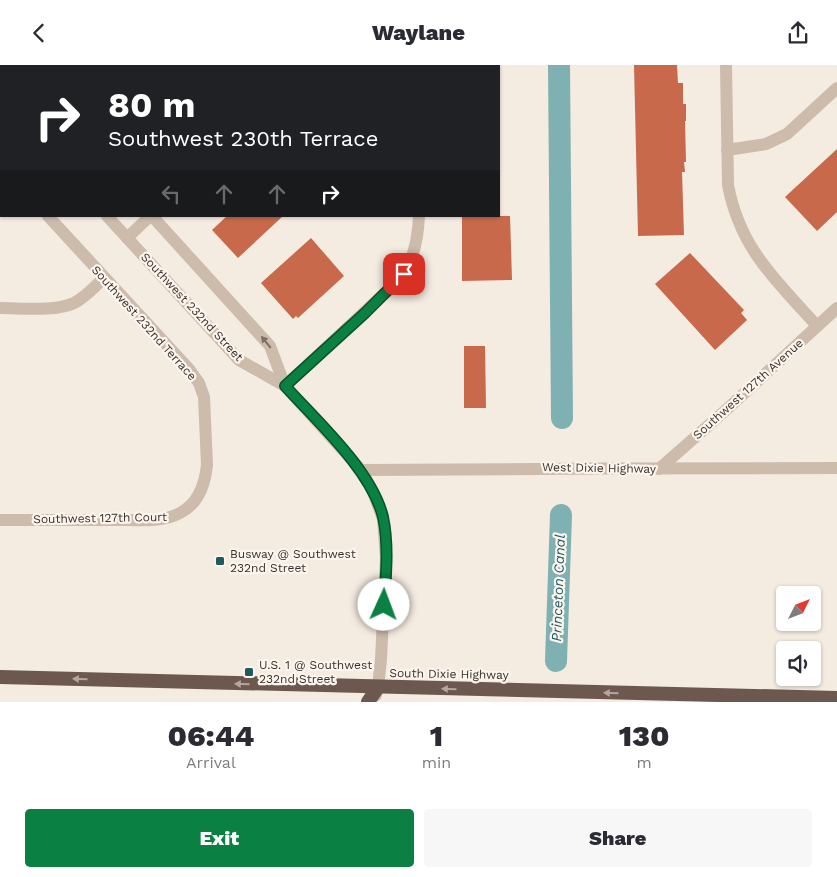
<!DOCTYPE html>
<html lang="en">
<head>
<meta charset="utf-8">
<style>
  body { margin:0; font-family:"Work Sans",sans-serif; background:#f7f7f7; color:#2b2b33; height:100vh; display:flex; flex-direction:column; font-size:19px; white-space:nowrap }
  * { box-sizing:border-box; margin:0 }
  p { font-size:16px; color:#7c7c81 }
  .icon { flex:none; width:28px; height:28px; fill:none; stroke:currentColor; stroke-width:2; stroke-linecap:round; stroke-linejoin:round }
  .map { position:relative; height:637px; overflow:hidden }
  .drawer { display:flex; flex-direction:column; background:#fff; flex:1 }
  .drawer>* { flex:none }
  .top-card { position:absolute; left:0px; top:0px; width:500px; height:152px; box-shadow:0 1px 4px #0004; background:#202124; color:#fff; overflow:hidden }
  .needle { width:32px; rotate:48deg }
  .fabs { position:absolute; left:776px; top:521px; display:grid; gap:10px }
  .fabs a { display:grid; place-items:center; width:45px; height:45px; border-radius:5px; background:#fff; box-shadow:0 1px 4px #0004; font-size:25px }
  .pin { position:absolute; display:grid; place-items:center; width:42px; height:42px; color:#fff; margin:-21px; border-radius:10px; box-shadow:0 2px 8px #0006 }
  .me { position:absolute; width:55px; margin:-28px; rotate:2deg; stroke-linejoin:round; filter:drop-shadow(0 0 4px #0008) }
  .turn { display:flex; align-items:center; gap:18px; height:105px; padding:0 25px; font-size:22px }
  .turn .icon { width:65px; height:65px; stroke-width:2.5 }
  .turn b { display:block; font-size:35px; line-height:42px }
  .lanes { display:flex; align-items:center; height:48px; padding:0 25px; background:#0003; justify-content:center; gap:25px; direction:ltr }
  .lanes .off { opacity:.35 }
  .eta { display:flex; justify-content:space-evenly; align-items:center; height:85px; text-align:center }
  .eta b { font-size:30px; font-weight:800; line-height:35px }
  .cta { display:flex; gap:10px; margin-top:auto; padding:10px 25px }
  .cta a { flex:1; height:58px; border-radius:5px; background:#0b8043; color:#fff; font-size:20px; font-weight:800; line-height:58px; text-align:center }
  .cta a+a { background:#f7f7f7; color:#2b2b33 }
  header { display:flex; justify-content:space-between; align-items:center; height:65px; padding:0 25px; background:#fff; font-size:22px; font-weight:800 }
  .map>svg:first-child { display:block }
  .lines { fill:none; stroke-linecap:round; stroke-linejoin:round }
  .canal { stroke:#7fb0b2; stroke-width:22 }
  .building { fill:#c8694b }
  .minor { stroke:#cdbbac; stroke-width:12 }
  .tertiary { stroke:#cdbbac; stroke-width:12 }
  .trunk { stroke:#6c584f; stroke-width:14 }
  .oneway { fill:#7d6f65 }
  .oneway2 { fill:#b4a69e }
  .route-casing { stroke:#07532c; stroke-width:12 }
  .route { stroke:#0b8043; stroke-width:9 }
  .poi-dot { fill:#1f5a5e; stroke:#fbf5ee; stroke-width:2 }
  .labels { text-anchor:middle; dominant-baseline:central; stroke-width:4.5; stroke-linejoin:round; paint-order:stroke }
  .street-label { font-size:12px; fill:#3b302b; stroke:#fbf5ee }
  .poi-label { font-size:12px; fill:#3b302b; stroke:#fbf5ee; text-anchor:start }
  .water-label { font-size:14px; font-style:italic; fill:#1f5a5e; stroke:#fbf5ee }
</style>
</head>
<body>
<header><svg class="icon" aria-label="back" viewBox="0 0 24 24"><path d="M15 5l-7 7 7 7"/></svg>Waylane<svg class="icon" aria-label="share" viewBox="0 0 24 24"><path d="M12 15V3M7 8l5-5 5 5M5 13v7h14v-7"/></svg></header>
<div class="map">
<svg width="837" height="637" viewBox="0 0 837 637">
  <rect width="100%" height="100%" fill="#f4ebe1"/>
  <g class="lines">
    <!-- canal -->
    <g class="canal">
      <path d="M559,0L562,353"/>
      <path d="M556,596L561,450"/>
    </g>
  </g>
  <!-- building -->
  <g class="building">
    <path d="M634,0H677L678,18H683V39H686V56H685L686,97H684L685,107H682L684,170L638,171Z"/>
    <path d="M837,84V147L817,166L785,132Z"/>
    <path d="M227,151H283L238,193L212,165Z"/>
    <path d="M462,151H510L512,215L462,216Z"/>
    <path d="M311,173L344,211L298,253L296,251L293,254L261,218Z"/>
    <path d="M690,188L744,245L741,248L747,255L715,285L655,219Z"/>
    <path d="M464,281H485L486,343H464Z"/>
  </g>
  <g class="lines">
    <!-- minor -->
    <g class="minor">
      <path d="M416,0V1"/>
      <path d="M726,0L728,120C740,184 776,215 817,261"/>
      <path d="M312,1L313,0"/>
      <path d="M727,85L766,79L787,69L837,23"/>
      <path d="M0,100L1,101"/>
      <path d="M127,173L150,151"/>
      <path d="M0,243C21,243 55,247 74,238C86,232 95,221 104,213"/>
      <path d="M285,321L400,214C414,196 418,174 419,151"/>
      <path d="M659,404L726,345L837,243"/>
      <path d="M0,455C36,455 72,455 108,455C130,454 160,459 180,448C198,439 205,419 207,400L204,332L199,318L189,304L48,151"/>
    </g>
    <!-- tertiary -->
    <g class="tertiary">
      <path d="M12,0L13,1"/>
      <path d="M0,35L1,36"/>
      <path d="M107,151L239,295L285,321L361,405L373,427L383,454L386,493L381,594L378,622L376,630"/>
      <path d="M152,151L270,281L285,321"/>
      <path d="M361,405C520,403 678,404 837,403"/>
    </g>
    <!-- trunk -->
    <g class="trunk">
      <path d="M0,612L837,633"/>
      <path d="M368,637L378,622"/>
    </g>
  </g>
  <!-- one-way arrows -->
  <defs><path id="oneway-solid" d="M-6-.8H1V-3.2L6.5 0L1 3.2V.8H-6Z" transform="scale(1.25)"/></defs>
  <use class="oneway" href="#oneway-solid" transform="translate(266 277) rotate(-129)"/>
  <g class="oneway2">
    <use href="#oneway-solid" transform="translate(80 614) rotate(-178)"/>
    <use href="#oneway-solid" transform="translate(242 619) rotate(-178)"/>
    <use href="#oneway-solid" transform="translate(449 624) rotate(-179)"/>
    <use href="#oneway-solid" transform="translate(611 628) rotate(-179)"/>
  </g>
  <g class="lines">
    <!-- route casing -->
    <g class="route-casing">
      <path id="route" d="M384,540C386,511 389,480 383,452C372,406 317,356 285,321L365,248L404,209"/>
    </g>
    <!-- route -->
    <use href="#route" class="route"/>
  </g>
  <!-- markers -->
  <g class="poi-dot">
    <rect x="215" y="491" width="10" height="10" rx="2.5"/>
    <rect x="244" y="602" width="10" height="10" rx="2.5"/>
  </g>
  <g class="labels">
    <!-- street labels -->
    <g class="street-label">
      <text transform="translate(192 242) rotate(47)">Southwest 232nd Street</text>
      <text transform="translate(144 258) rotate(48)">Southwest 232nd Terrace</text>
      <text transform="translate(748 324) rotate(-42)">Southwest 127th Avenue</text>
      <text transform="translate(599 403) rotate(1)">West Dixie Highway</text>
      <text transform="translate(100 453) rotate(-1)">Southwest 127th Court</text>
      <text transform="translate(449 609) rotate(1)">South Dixie Highway</text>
    </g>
    <!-- poi labels -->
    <g class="poi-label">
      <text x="230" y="489">Busway @ Southwest<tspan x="230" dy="14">232nd Street</tspan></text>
      <text x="259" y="600">U.S. 1 @ Southwest<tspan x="259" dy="14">232nd Street</tspan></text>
    </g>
    <!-- water labels -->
    <g class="water-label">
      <text transform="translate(558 523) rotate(-88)">Princeton Canal</text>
    </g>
  </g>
</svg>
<div class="fabs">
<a><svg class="needle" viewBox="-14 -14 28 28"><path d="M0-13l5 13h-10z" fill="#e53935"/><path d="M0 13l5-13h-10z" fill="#7c7c81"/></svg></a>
<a><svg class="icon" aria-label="sound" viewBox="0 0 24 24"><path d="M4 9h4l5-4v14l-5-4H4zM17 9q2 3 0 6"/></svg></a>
</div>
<div class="pin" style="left:404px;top:209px;background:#d93025"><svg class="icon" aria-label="arrive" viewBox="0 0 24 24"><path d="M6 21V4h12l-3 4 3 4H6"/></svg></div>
<svg class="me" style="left:384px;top:540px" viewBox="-20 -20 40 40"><circle r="19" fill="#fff"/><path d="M0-13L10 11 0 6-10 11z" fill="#0b8043"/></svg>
<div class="top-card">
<div class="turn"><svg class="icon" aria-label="right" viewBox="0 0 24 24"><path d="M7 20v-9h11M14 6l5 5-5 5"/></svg><div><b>80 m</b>Southwest 230th Terrace</div></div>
<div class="lanes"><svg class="icon off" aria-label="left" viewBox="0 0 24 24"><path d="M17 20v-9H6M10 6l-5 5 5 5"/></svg><svg class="icon off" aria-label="ahead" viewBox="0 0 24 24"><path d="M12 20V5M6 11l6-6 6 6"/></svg><svg class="icon off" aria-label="ahead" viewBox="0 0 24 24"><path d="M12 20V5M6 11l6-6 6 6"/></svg><svg class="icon" aria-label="right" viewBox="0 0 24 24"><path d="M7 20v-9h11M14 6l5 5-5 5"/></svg></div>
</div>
</div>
<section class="drawer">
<div class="eta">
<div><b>06:44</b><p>Arrival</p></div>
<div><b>1</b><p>min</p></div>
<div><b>130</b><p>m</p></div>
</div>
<div class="cta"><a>Exit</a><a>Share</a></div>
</section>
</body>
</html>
